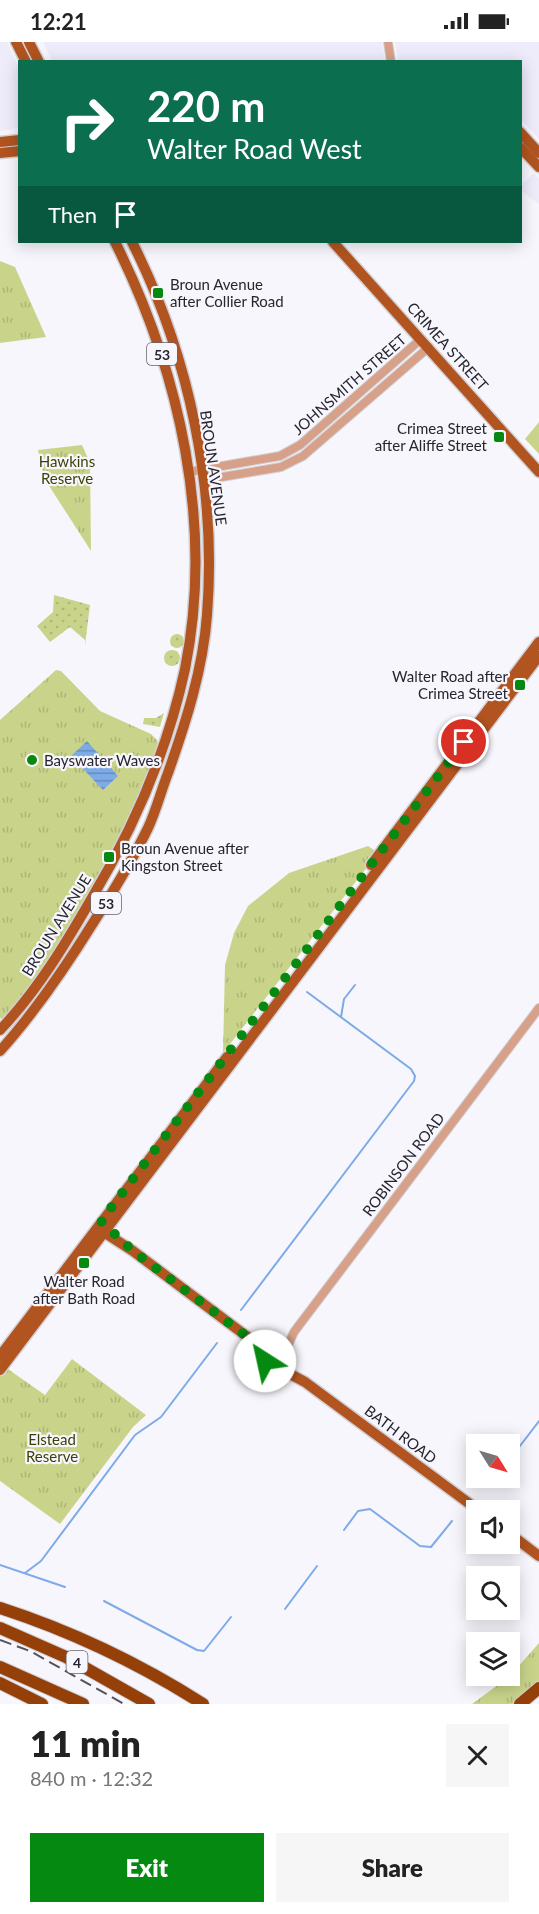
<!DOCTYPE html>
<html lang="en">
<head>
<meta charset="utf-8">
<style>
  body { margin:0; font-family:Lato,sans-serif; background:#f6f6f6; color:#222; height:100vh; display:flex; flex-direction:column; font-size:22px; white-space:nowrap }
  * { box-sizing:border-box; margin:0 }
  p { font-size:20px; color:#767676 }
  .icon { flex:none; width:33px; height:33px; fill:none; stroke:currentColor; stroke-width:2; stroke-linecap:round; stroke-linejoin:round }
  .map { position:relative; height:1662px; overflow:hidden }
  .drawer { display:flex; flex-direction:column; background:#fff; flex:1 }
  .drawer>* { flex:none }
  .banner { position:absolute; left:18px; top:18px; width:504px; height:183px; border-radius:0px; box-shadow:0 3px 15px #0003; background:#0b6e4f; color:#fff; overflow:hidden }
  .needle { width:39px; rotate:127deg }
  .controls { position:absolute; left:466px; top:1392px; display:grid; gap:12px }
  .controls a { display:grid; place-items:center; width:54px; height:54px; border-radius:0px; background:#fff; box-shadow:0 3px 15px #0003; font-size:30px }
  .pin { position:absolute; display:grid; place-items:center; width:51px; height:51px; color:#fff; margin:-26px; border:3px solid #fff; border-radius:50%; box-shadow:0 2px 6px #0007 }
  .me { position:absolute; width:66px; margin:-33px; rotate:325deg; stroke-linejoin:round; filter:drop-shadow(0 0 4px #0008) }
  .turn { display:flex; align-items:center; gap:21px; height:126px; padding:0 30px; font-size:27px }
  .turn .icon { width:78px; height:78px; stroke-width:2.5 }
  .turn b { display:block; font-size:42px; line-height:51px }
  .then { display:flex; align-items:center; height:57px; padding:0 30px; background:#0003; gap:12px; font-size:22px }
  .round { display:grid; place-items:center; flex:none; width:63px; height:63px; border-radius:0px; background:#f6f6f6 }
  .head { display:flex; align-items:center; justify-content:space-between; height:102px; padding:0 30px }
  h1 { font-size:36px; font-weight:800; line-height:45px }
  .primary-button { display:flex; gap:12px; margin-top:auto; padding:12px 30px }
  .primary-button a { flex:1; height:69px; border-radius:0px; background:#068911; color:#fff; font-size:24px; font-weight:800; line-height:69px; text-align:center }
  .primary-button a+a { background:#f6f6f6; color:#222 }
  .status { display:flex; justify-content:space-between; align-items:center; height:42px; padding:0 30px; background:#fff; direction:ltr }
  .status svg { height:16px; fill:currentColor }
  .map>svg:first-child { display:block }
  .built { fill:#eeebfa }
  .grass { fill:url(#grass-dots) }
  .park { fill:url(#park-tufts) }
  .water { fill:url(#water-rules) }
  .lines { fill:none; stroke-linecap:round; stroke-linejoin:round }
  .stream { stroke:#7dabe7; stroke-width:2 }
  .minor-casing { stroke:#d2d0d7; stroke-width:10 }
  .major-casing { stroke:#d2d0d7; stroke-width:13 }
  .highway-casing { stroke:#d2d0d7; stroke-width:14 }
  .minor { stroke:#d6a188; stroke-width:8 }
  .major { stroke:#b1541f; stroke-width:10 }
  .highway { stroke:#954009; stroke-width:12 }
  .rail { stroke:#54525c; stroke-width:2; stroke-dasharray:12 6; stroke-linecap:butt }
  .route { stroke:#068911; stroke-width:10; stroke-dasharray:0 18 }
  .poi-dot { fill:#068911; stroke:#f7f6fc; stroke-width:2 }
  .labels { text-anchor:middle; dominant-baseline:central; stroke-width:4.5; stroke-linejoin:round; paint-order:stroke }
  .shield { fill:#f7f6fc; stroke:#65646d; stroke-width:1.5 }
  .shield-label { font-size:14px; font-weight:bold; fill:#272530 }
  .poi-label { font-size:15px; fill:#272530; stroke:#f7f6fc; text-anchor:start }
  .street-label { font-size:15px; fill:#272530; stroke:#f7f6fc }
  .park-label { font-size:15px; fill:#3c4205; stroke:#f7f6fc }
</style>
</head>
<body>
<div class="status"><b>12:21</b><svg viewBox="0 0 49 12"><path d="M0 12V9h3v3zM5 12V6h3v6zM10 12V3h3v9zM15 12V0h3v12zM26 1h20v11H26zM47 4h2v5h-2z"/></svg></div>
<div class="map">
<svg width="539" height="1662" viewBox="0 0 539 1662">
  <defs>
    <pattern id="grass-dots" width="8" height="8" patternUnits="userSpaceOnUse" patternTransform="scale(1.5)"><rect width="8" height="8" fill="#c9d48a"/><path d="M2 2h.1M6 6h.1" fill="none" stroke="#adb677" stroke-width="1.8" stroke-linecap="round"/></pattern>
    <pattern id="park-tufts" width="24" height="20" patternUnits="userSpaceOnUse" patternTransform="scale(1.5)"><rect width="24" height="20" fill="#c9d48a"/><path d="M3 7l-1-3M5 7V3M7 7l1-3M15 17l-1-3M17 17v-4M19 17l1-3" fill="none" stroke="#adb677"/></pattern>
    <pattern id="water-rules" width="6" height="5" patternUnits="userSpaceOnUse" patternTransform="scale(1.5)"><rect width="6" height="5" fill="#7dabe7"/><path d="M0 2.5h6" fill="none" stroke="#668bbc"/></pattern>
  </defs>
  <rect width="100%" height="100%" fill="#f7f6fc"/>
  <!-- built -->
  <g class="built">
    <path d="M0,0H7L19,26L20,86L0,89Z"/>
    <path d="M43,0H382L385,19H52Z"/>
    <path d="M395,0H539V97L521,77L520,20L398,19Z"/>
    <path d="M534,131L539,137V162L521,149V143Z"/>
  </g>
  <!-- grass -->
  <g class="grass">
    <path d="M54,553L90,563L85,603V598L70,585L50,600L37,584L53,570Z"/>
    <circle cx="177" cy="599" r="7"/>
    <circle cx="172" cy="616" r="8"/>
    <path d="M164,671L160,685L143,682L144,676H156Z"/>
  </g>
  <!-- park -->
  <g class="park">
    <path d="M0,219L15,225L46,295L0,301Z"/>
    <path d="M539,380V412L525,397Z"/>
    <path d="M82,403L90,421L91,509L44,436L38,408Z"/>
    <path d="M56,628L61,629L100,669L151,692L157,698L159,706L128,783L81,867L24,955L3,977L0,976V678Z"/>
    <path d="M368,804L378,811L223,1011L225,923L234,891L248,864L289,831Z"/>
    <path d="M72,1317L146,1373L133,1385L60,1482L0,1439V1332L5,1325L45,1353Z"/>
    <path d="M539,1601V1646L517,1662H472L510,1634Z"/>
  </g>
  <!-- water -->
  <path class="water" d="M87,699L118,734L103,748L71,714Z"/>
  <g class="lines">
    <!-- stream -->
    <g class="stream">
      <path d="M341,975L344,957L355,943"/>
      <path d="M241,1268L414,1039L415,1034L411,1027L307,950"/>
      <path d="M510,1417L539,1379"/>
      <path d="M489,1445L496,1436"/>
      <path d="M344,1488L358,1469L370,1467L420,1504L431,1505L452,1479"/>
      <path d="M0,1523L65,1545"/>
      <path d="M25,1531L41,1519L135,1393L161,1375L217,1301"/>
      <path d="M104,1559L197,1608L204,1609L231,1575"/>
      <path d="M285,1567L317,1524"/>
    </g>
    <!-- minor casing -->
    <g class="minor-casing">
      <g id="minor">
        <path d="M388,0L391,20"/>
        <path d="M188,430L280,414L300,403L421,297"/>
        <path d="M204,438L281,425L303,414L429,305"/>
        <path d="M284,1312L294,1290L539,966"/>
      </g>
    </g>
    <!-- major casing -->
    <g class="major-casing">
      <g id="major">
        <path d="M16,0L26,20"/>
        <path d="M29,0L39,20"/>
        <path d="M520,90L539,111"/>
        <path d="M0,100L20,98"/>
        <path d="M520,105L539,125"/>
        <path d="M0,111L20,109"/>
        <path d="M333,200L539,430"/>
        <path d="M371,823L539,600"/>
        <path d="M0,988C38,948 66,901 93,854C134,785 168,706 185,627C214,483 180,330 115,200"/>
        <path d="M0,1009C36,969 65,926 93,881C113,850 132,819 148,786C156,769 161,749 168,731C186,680 203,627 207,573C217,446 189,313 132,200"/>
        <path d="M99,1187L133,1209L249,1296L272,1305"/>
        <circle cx="274" cy="1315" r="10"/>
        <path d="M0,1314L227,1015"/>
        <path d="M277,1325L305,1340L478,1468"/>
        <path d="M0,1328L539,614"/>
        <path d="M510,1492L539,1514"/>
      </g>
    </g>
    <!-- highway casing -->
    <g class="highway-casing">
      <g id="highway">
        <path d="M0,1566C71,1589 140,1622 203,1662"/>
        <path d="M0,1586L66,1615L149,1662"/>
        <path d="M0,1625L83,1662"/>
        <path d="M0,1641L42,1662"/>
        <path d="M520,1662L539,1646"/>
      </g>
    </g>
    <!-- minor -->
    <use href="#minor" class="minor"/>
    <!-- major -->
    <use href="#major" class="major"/>
    <!-- highway -->
    <use href="#highway" class="highway"/>
    <!-- rail -->
    <path class="rail" d="M0,1598L30,1609L124,1662"/>
  </g>
  <g class="lines">
    <!-- route -->
    <path class="route" d="M265,1319L249,1296L133,1209L101,1179L464,700"/>
  </g>
  <!-- markers -->
  <g class="poi-dot">
    <rect x="152" y="245" width="12" height="12" rx="3"/>
    <rect x="493" y="389" width="12" height="12" rx="3"/>
    <rect x="514" y="637" width="12" height="12" rx="3"/>
    <circle cx="32" cy="718" r="6"/>
    <rect x="103" y="809" width="12" height="12" rx="3"/>
    <rect x="78" y="1215" width="12" height="12" rx="3"/>
  </g>
  <g class="labels">
    <!-- shield labels -->
    <g class="shield">
      <rect x="147" y="301" width="30" height="22" rx="4.5"/>
      <rect x="91" y="850" width="30" height="22" rx="4.5"/>
      <rect x="66.5" y="1609" width="21" height="22" rx="4.5"/>
    </g>
    <g class="shield-label">
      <text x="162" y="312">53</text>
      <text x="106" y="861">53</text>
      <text x="77" y="1620">4</text>
    </g>
    <!-- poi labels -->
    <g class="poi-label">
      <text x="170" y="242">Broun Avenue<tspan x="170" dy="17">after Collier Road</tspan></text>
      <text x="487" y="386" text-anchor="end">Crimea Street<tspan x="487" dy="17">after Aliffe Street</tspan></text>
      <text x="508" y="634" text-anchor="end">Walter Road after<tspan x="508" dy="17">Crimea Street</tspan></text>
      <text x="44" y="718">Bayswater Waves</text>
      <text x="121" y="806">Broun Avenue after<tspan x="121" dy="17">Kingston Street</tspan></text>
      <text x="84" y="1239" text-anchor="middle">Walter Road<tspan x="84" dy="17">after Bath Road</tspan></text>
    </g>
    <!-- street labels -->
    <g class="street-label">
      <text transform="translate(448 304) rotate(48)">CRIMEA STREET</text>
      <text transform="translate(349 342) rotate(-41)">JOHNSMITH STREET</text>
      <text transform="translate(214 426) rotate(82)">BROUN AVENUE</text>
      <text transform="translate(56 883) rotate(-58)">BROUN AVENUE</text>
      <text transform="translate(403 1122) rotate(-53)">ROBINSON ROAD</text>
      <text transform="translate(401 1392) rotate(37)">BATH ROAD</text>
    </g>
    <!-- park labels -->
    <g class="park-label">
      <text x="67" y="419">Hawkins<tspan x="67" dy="17">Reserve</tspan></text>
      <text x="52" y="1397">Elstead<tspan x="52" dy="17">Reserve</tspan></text>
    </g>
  </g>
</svg>
<div class="controls">
<a><svg class="needle" viewBox="-14 -14 28 28"><path d="M0-13l5 13h-10z" fill="#e53935"/><path d="M0 13l5-13h-10z" fill="#767676"/></svg></a>
<a><svg class="icon" aria-label="sound" viewBox="0 0 24 24"><path d="M4 9h4l5-4v14l-5-4H4zM17 9q2 3 0 6"/></svg></a>
<a><svg class="icon" aria-label="search" viewBox="0 0 24 24"><circle cx="10" cy="10" r="6"/><path d="M15 15l6 6"/></svg></a>
<a><svg class="icon" aria-label="layers" viewBox="0 0 24 24"><path d="M12 4l9 5-9 5-9-5zM3 14l9 5 9-5"/></svg></a>
</div>
<div class="pin" style="left:464px;top:700px;background:#d93025"><svg class="icon" aria-label="arrive" viewBox="0 0 24 24"><path d="M6 21V4h12l-3 4 3 4H6"/></svg></div>
<svg class="me" style="left:265px;top:1319px" viewBox="-20 -20 40 40"><circle r="19" fill="#fff"/><path d="M0-13L10 11 0 6-10 11z" fill="#068911"/></svg>
<div class="banner">
<div class="turn"><svg class="icon" aria-label="right" viewBox="0 0 24 24"><path d="M7 20v-9h11M14 6l5 5-5 5"/></svg><div><b>220 m</b>Walter Road West</div></div>
<div class="then">Then<svg class="icon" aria-label="arrive" viewBox="0 0 24 24"><path d="M6 21V4h12l-3 4 3 4H6"/></svg></div>
</div>
</div>
<section class="drawer">
<div class="head"><div><h1>11 min</h1><p>840 m · 12:32</p></div><a class="round"><svg class="icon" aria-label="close" viewBox="0 0 24 24"><path d="M6 6l12 12M18 6L6 18"/></svg></a></div>
<div class="primary-button"><a>Exit</a><a>Share</a></div>
</section>
</body>
</html>
